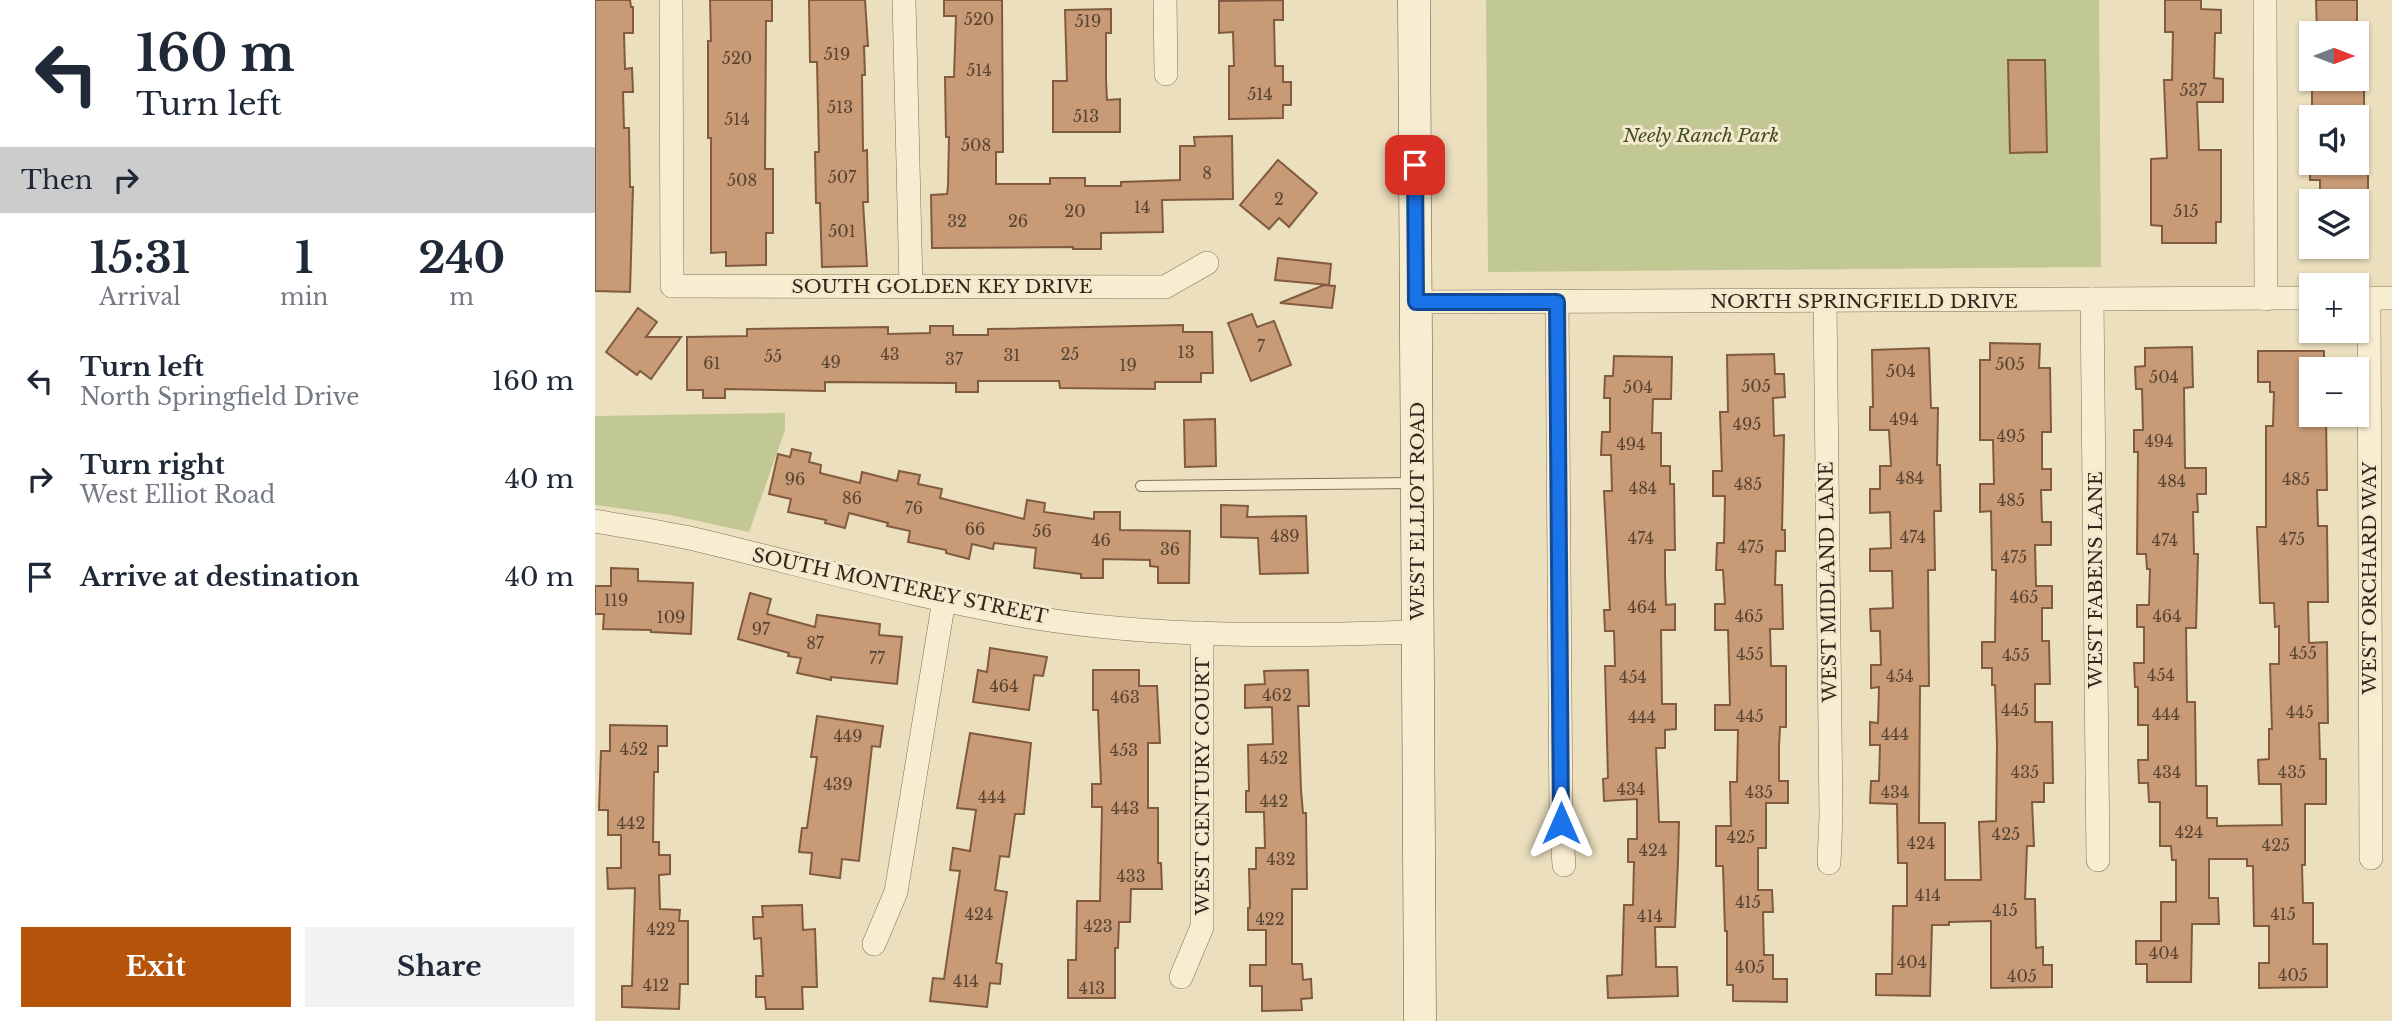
<!DOCTYPE html>
<html lang="en">
<head>
<meta charset="utf-8">
<style>
  body { margin:0; font-family:"Libre Baskerville",serif; background:#f2f2f3; color:#1f2937; height:100vh; display:flex; flex-direction:column; font-size:26px; white-space:nowrap }
  * { box-sizing:border-box; margin:0 }
  p { font-size:23px; color:#747a83 }
  .icon { flex:none; width:38px; height:38px; fill:none; stroke:currentColor; stroke-width:2; stroke-linecap:round; stroke-linejoin:round }
  .map { position:relative; flex:1; overflow:hidden }
  .details { display:flex; flex-direction:column; background:#fff; width:595px }
  .details>* { flex:none }
  .hud { background:#fff; color:#1f2937; overflow:hidden }
  .needle { width:46px; rotate:90deg }
  .fabs { position:absolute; left:1704px; top:21px; display:grid; gap:14px }
  .fabs a { display:grid; place-items:center; width:70px; height:70px; border-radius:0px; background:#fff; box-shadow:0 2px 5px #0004; font-size:35px }
  .pin { position:absolute; display:grid; place-items:center; width:60px; height:60px; color:#fff; margin:-30px; border-radius:14px; box-shadow:0 4px 10px #0006 }
  .me { position:absolute; width:77px; margin:-38px; rotate:0deg; stroke-linejoin:round; filter:drop-shadow(0 0 5px #0008) }
  .turn { display:flex; align-items:center; gap:24px; height:147px; padding:0 21px; font-size:32px }
  .turn .icon { width:91px; height:91px; stroke-width:2.5 }
  .turn b { display:block; font-size:49px; line-height:60px }
  .then { display:flex; align-items:center; height:66px; padding:0 21px; background:#0003; gap:14px; font-size:26px }
  .eta { display:flex; justify-content:space-evenly; align-items:center; height:119px; text-align:center }
  .eta b { font-size:42px; font-weight:700; line-height:49px }
  .button { display:flex; gap:14px; margin-top:auto; padding:14px 21px }
  .button a { flex:1; height:80px; border-radius:0px; background:#b45309; color:#fff; font-size:28px; font-weight:700; line-height:80px; text-align:center }
  .button a+a { background:#f2f2f3; color:#1f2937 }
  ul { padding:0; list-style:none }
  li { display:flex; align-items:center; gap:21px; height:98px; padding:0 21px }
  li div { flex:1 }
  li b { display:block; font-size:26px }
  li em { font-style:normal }
  main { display:flex; flex:1; min-height:0 }
  .map>svg:first-child { display:block }
  .green { fill:#c1c893 }
  .building { fill:#c89a75; stroke:#815b3f; stroke-width:2 }
  .lines { fill:none; stroke-linecap:round; stroke-linejoin:round }
  .lane-casing { stroke:#837058; stroke-width:12 }
  .street-casing { stroke:#837058; stroke-width:24 }
  .secondary-casing { stroke:#64513b; stroke-width:33 }
  .lane { stroke:#f7edd1; stroke-width:10 }
  .street { stroke:#f7edd1; stroke-width:23 }
  .secondary { stroke:#f7edd1; stroke-width:32 }
  .route-casing { stroke:#114b97; stroke-width:18 }
  .route { stroke:#1a73e8; stroke-width:12 }
  .labels { text-anchor:middle; dominant-baseline:central; stroke-width:6; stroke-linejoin:round; paint-order:stroke }
  .number-label { font-size:16px; fill:#584432 }
  .park-label { font-size:19px; font-style:italic; fill:#424e23; stroke:#f3e9cd }
  .street-label { font-size:19px; fill:#33281c; stroke:#f3e9cd }
</style>
</head>
<body>
<main>
<section class="details">
<div class="hud">
<div class="turn"><svg class="icon" aria-label="left" viewBox="0 0 24 24"><path d="M17 20v-9H6M10 6l-5 5 5 5"/></svg><div><b>160 m</b>Turn left</div></div>
<div class="then">Then<svg class="icon" aria-label="right" viewBox="0 0 24 24"><path d="M7 20v-9h11M14 6l5 5-5 5"/></svg></div>
</div>
<div class="eta">
<div><b>15:31</b><p>Arrival</p></div>
<div><b>1</b><p>min</p></div>
<div><b>240</b><p>m</p></div>
</div>
<ul>
<li><svg class="icon" aria-label="left" viewBox="0 0 24 24"><path d="M17 20v-9H6M10 6l-5 5 5 5"/></svg><div><b>Turn left</b><p>North Springfield Drive</p></div><em>160 m</em></li>
<li><svg class="icon" aria-label="right" viewBox="0 0 24 24"><path d="M7 20v-9h11M14 6l5 5-5 5"/></svg><div><b>Turn right</b><p>West Elliot Road</p></div><em>40 m</em></li>
<li><svg class="icon" aria-label="arrive" viewBox="0 0 24 24"><path d="M6 21V4h12l-3 4 3 4H6"/></svg><div><b>Arrive at destination</b></div><em>40 m</em></li>
</ul>
<div class="button"><a>Exit</a><a>Share</a></div>
</section>
<div class="map">
<svg width="1797" height="1021" viewBox="0 0 1797 1021">
  <rect width="100%" height="100%" fill="#ebdfbe"/>
  <!-- green -->
  <g class="green">
    <path d="M891,0H1504L1506,267L893,272Z"/>
    <path d="M190,413V430L154,532L75,515L0,505V416Z"/>
  </g>
  <!-- building -->
  <g class="building">
    <path d="M0,0H35L36,7H38V33H29L30,69L37,68L38,92H28L29,128H34L35,187H38L35,292L0,291Z"/>
    <path d="M115,0H177V21H171L170,169H178V233H171V265L131,266V252L116,253V138H113V41H116Z"/>
    <path d="M214,0H270L273,46H269L270,75H267L268,151L272,150L273,202H268L272,266L227,267L225,203H221L220,152H224L222,62H215Z"/>
    <path d="M349,0H407L408,152H401V184H455V178H490V186H526V182L585,180V146H600L599,137L637,136L638,199L567,200L568,232L506,233V249H478V247L337,248L336,195L352,194L353,186L354,137H351L350,77H359L361,16H349Z"/>
    <path d="M688,0V20H679L680,66H688V82H696V105H688V118L634,119V66H639L638,32L624,33V1Z"/>
    <path d="M1570,0H1606V9L1626,10V33H1620L1619,78L1628,79V102H1602L1604,150H1626V222H1621V243H1567V226L1556,225V159L1572,158L1569,80H1577L1578,32H1570Z"/>
    <path d="M1721,0H1762V33H1722Z"/>
    <path d="M516,9V33H511V80L512,100L525,99V132H458V81H472L470,10Z"/>
    <path d="M1413,60H1450L1452,152L1415,153Z"/>
    <rect x="1717" y="79" width="52" height="38"/>
    <path d="M683,160L722,193L694,227L684,218L674,229L645,205Z"/>
    <path d="M1715,163H1773V201H1725V180H1715Z"/>
    <path d="M683,258L736,264L734,285L680,280Z"/>
    <path d="M729,285L740,286L737,308L685,303Z"/>
    <path d="M43,308L62,322L51,337H86L56,379L45,371L42,375L11,352Z"/>
    <path d="M657,314L662,327L679,321L696,365L656,381L633,323Z"/>
    <path d="M588,325V332H617L618,373H606V382H560V389L465,388L464,381H383V392H361V383L230,382V391L130,389V398H108V390H92V337L152,336V329L293,327V334L335,333V326H358V335H393V329Z"/>
    <path d="M1395,343L1445,344L1444,368H1455L1456,432H1447V469H1456V490H1446L1447,522H1456V545H1440L1441,586H1457V608H1447V641H1454L1455,684H1440V722H1457L1458,783H1449V802H1437L1439,846H1432L1430,899H1440L1441,948L1448,947V965H1457V987L1396,988V921L1354,922V925H1337L1335,996L1281,995V974H1297L1298,906H1312V863H1303L1302,804L1275,803L1276,781H1284L1285,745H1275V722L1283,723L1284,687L1276,688V665H1286L1285,631H1276L1275,609L1298,608L1297,571H1275V549L1296,548L1295,512L1275,513V489H1285V466H1296L1294,430H1275V407H1278L1277,350L1334,348L1336,408H1343L1342,465H1345L1346,511H1339L1340,570H1333L1334,686H1325L1324,823H1350V880H1386L1384,822L1401,821L1402,745L1400,685H1397V668H1387V642H1400L1401,570H1397L1396,511L1385,512V484H1399L1398,440H1385V360H1395Z"/>
    <path d="M1597,347L1598,387L1589,388L1590,468H1611V494H1602L1603,512H1598L1599,554H1603L1601,628H1591L1592,702H1600L1601,786H1612V818H1622V826L1687,825L1686,784H1664L1663,760L1674,759V729H1677L1675,664H1684V626L1680,627L1679,603H1665L1662,527H1671V426H1678L1679,392H1675V382H1663V351H1729V369H1717V415H1731L1732,490H1722L1723,526H1732L1733,602H1713L1714,643L1732,642L1733,723H1724L1725,759H1731V804H1710V865H1707L1708,903H1718V944H1732V987L1664,988V963H1674V926H1659L1658,866H1652V859H1614V898H1623L1624,924H1597L1596,982H1552V964H1541V941H1566V902H1581V860H1577L1576,846H1565V802H1554L1553,783H1544L1543,760H1553V725H1543V687H1540L1539,663H1549V627H1542V605H1554L1555,569H1552L1551,554H1542L1543,452H1539V430H1548L1547,389H1541L1540,367L1550,366V348Z"/>
    <path d="M1179,354L1180,374H1189L1190,397L1178,398L1179,436L1189,435L1187,530H1190V551H1181L1180,585H1187L1188,629H1175L1176,666H1191V727H1185L1184,747V781H1193V803H1171V848H1163V890H1177L1178,912H1168L1169,955H1178V979H1192V1002L1138,1001V985H1132V931H1130L1128,866H1121V826H1136L1135,782H1142L1143,730H1120V705H1135L1133,630H1120V604H1130L1128,570H1121L1122,543H1129L1130,496H1118V471H1127L1125,412H1133L1132,355Z"/>
    <path d="M1019,356L1077,357L1076,399H1058L1057,433H1066V466H1075V484H1079L1080,550H1070V576L1071,605L1080,604V630H1066L1067,704H1081V729L1070,730V748H1061L1064,822H1084L1083,862L1080,927H1060L1061,967H1082L1083,996L1013,998L1012,976L1027,975L1029,905H1038L1039,862H1033V839H1042V799L1009,801L1008,779L1013,778L1010,666H1020L1019,631H1010L1009,610H1015L1009,491H1017L1016,455H1006L1007,432H1015V398H1009L1010,376H1018Z"/>
    <path d="M620,419L621,466L590,467L589,420Z"/>
    <path d="M197,449L216,453L214,462L226,465L225,473L265,483L267,472L302,481L304,471L325,475L323,484L347,489L345,498L429,519L432,500L450,503L449,512L499,519V512H525V530L595,531L594,583H563V567L555,566V560L508,559V578H486V574L439,568L441,548L399,543L398,549L377,544L374,559L351,553V550L313,542L315,531L292,526L293,523L254,513L250,528L230,523L231,520L193,512L196,499L174,494L183,454L195,457Z"/>
    <path d="M626,505L653,506L652,517L711,516L713,573L665,574L663,538L626,537Z"/>
    <path d="M16,568L43,569V581L98,583L96,634L56,632V630L8,629L9,614H0V586H16Z"/>
    <path d="M155,593L176,599L172,614L220,627L222,615L285,624L284,635L307,637L302,684L236,677V680L202,673L206,658L193,656L194,653L143,639Z"/>
    <path d="M395,648L452,657L448,676L439,675L434,710L378,702L383,670L392,672Z"/>
    <path d="M498,670H544V686H562L565,743H553V808H563V863H566L567,889H536L535,922H524L523,948H520V998H473V960H481L482,901H505L507,807H497V784H506L503,710H498Z"/>
    <path d="M713,670L714,706H703L706,790L708,813H711L712,889H697V964H707L708,980L716,979L717,998L706,999L707,1010L667,1011V986H655V965H671V930H653V908H655L654,869H661V848H670L669,812H651V791H654L653,745L678,744L677,707L650,708V685L670,684L669,671Z"/>
    <path d="M222,716L288,726L285,747L277,746L264,861L247,859L245,878L215,874L217,853L204,852L207,828H212L222,757H216Z"/>
    <path d="M15,725L72,726V746H63V772H59L58,842H64V855H75V874L64,875L65,909L85,910L84,921H93V984H85L84,1009L27,1007V986H37L40,888L13,889L12,868H26V835H13V810H4L6,751H15Z"/>
    <path d="M375,733L436,743L429,814H420L414,857L405,856L400,890L412,892L401,963L407,964L405,984L395,983L392,1007L335,1001L338,978L349,979L365,871L355,870L358,848L375,851L381,810L362,808Z"/>
    <path d="M207,905L208,930L220,929L222,987H207L208,1009H171L170,997H161V976H168L166,938L159,939L158,917H168L167,906Z"/>
  </g>
  <g class="lines">
    <!-- lane casing -->
    <g class="lane-casing">
      <path id="lane" d="M546,486L819,483"/>
    </g>
    <!-- street casing -->
    <g class="street-casing">
      <g id="street">
        <path d="M76,0L77,286L570,287L612,263"/>
        <path d="M309,0L316,286"/>
        <path d="M570,0L571,74"/>
        <path d="M1670,0L1671,299"/>
        <path d="M1762,298H1797"/>
        <path d="M1774,298L1776,858"/>
        <path d="M1497,299L1503,860"/>
        <path d="M1230,301L1236,816L1234,863"/>
        <path d="M821,302L1717,298"/>
        <path d="M962,302L966,823L969,865"/>
        <path d="M0,521C33,527 67,532 99,539C213,566 326,599 441,618C564,638 698,636 823,632"/>
        <path d="M279,944L301,892L349,600"/>
        <path d="M586,977L607,927V633"/>
      </g>
    </g>
    <!-- secondary casing -->
    <g class="secondary-casing">
      <path id="secondary" d="M819,0L825,1021"/>
    </g>
    <!-- lane -->
    <use href="#lane" class="lane"/>
    <!-- street -->
    <use href="#street" class="street"/>
    <!-- secondary -->
    <use href="#secondary" class="secondary"/>
  </g>
  <g class="lines">
    <!-- route casing -->
    <g class="route-casing">
      <path id="route" d="M820,165L821,302H962L966,823"/>
    </g>
    <!-- route -->
    <use href="#route" class="route"/>
  </g>
  <g class="labels">
    <!-- number labels -->
    <g class="number-label">
      <text x="384" y="19">520</text>
      <text x="493" y="21">519</text>
      <text x="242" y="54">519</text>
      <text x="142" y="58">520</text>
      <text x="384" y="70">514</text>
      <text x="1598" y="90">537</text>
      <text x="665" y="94">514</text>
      <text x="245" y="107">513</text>
      <text x="491" y="116">513</text>
      <text x="142" y="119">514</text>
      <text x="381" y="145">508</text>
      <text x="612" y="173">8</text>
      <text x="247" y="177">507</text>
      <text x="147" y="180">508</text>
      <text x="684" y="199">2</text>
      <text x="547" y="207">14</text>
      <text x="480" y="211">20</text>
      <text x="1591" y="211">515</text>
      <text x="362" y="221">32</text>
      <text x="423" y="221">26</text>
      <text x="247" y="231">501</text>
      <text x="666" y="346">7</text>
      <text x="591" y="352">13</text>
      <text x="295" y="354">43</text>
      <text x="475" y="354">25</text>
      <text x="417" y="355">31</text>
      <text x="178" y="356">55</text>
      <text x="359" y="359">37</text>
      <text x="236" y="362">49</text>
      <text x="117" y="363">61</text>
      <text x="1415" y="364">505</text>
      <text x="533" y="365">19</text>
      <text x="1306" y="371">504</text>
      <text x="1569" y="377">504</text>
      <text x="1161" y="386">505</text>
      <text x="1043" y="387">504</text>
      <text x="1309" y="419">494</text>
      <text x="1152" y="424">495</text>
      <text x="1416" y="436">495</text>
      <text x="1564" y="441">494</text>
      <text x="1036" y="444">494</text>
      <text x="1315" y="478">484</text>
      <text x="200" y="479">96</text>
      <text x="1701" y="479">485</text>
      <text x="1577" y="481">484</text>
      <text x="1153" y="484">485</text>
      <text x="1048" y="488">484</text>
      <text x="257" y="498">86</text>
      <text x="1416" y="500">485</text>
      <text x="319" y="508">76</text>
      <text x="380" y="529">66</text>
      <text x="447" y="531">56</text>
      <text x="690" y="536">489</text>
      <text x="1318" y="537">474</text>
      <text x="1046" y="538">474</text>
      <text x="1697" y="539">475</text>
      <text x="506" y="540">46</text>
      <text x="1570" y="540">474</text>
      <text x="1156" y="547">475</text>
      <text x="575" y="549">36</text>
      <text x="1419" y="557">475</text>
      <text x="1429" y="597">465</text>
      <text x="21" y="600">119</text>
      <text x="1047" y="607">464</text>
      <text x="1154" y="616">465</text>
      <text x="1572" y="616">464</text>
      <text x="76" y="617">109</text>
      <text x="166" y="629">97</text>
      <text x="220" y="643">87</text>
      <text x="1708" y="653">455</text>
      <text x="1155" y="654">455</text>
      <text x="1421" y="655">455</text>
      <text x="282" y="658">77</text>
      <text x="1566" y="675">454</text>
      <text x="1305" y="676">454</text>
      <text x="1038" y="677">454</text>
      <text x="409" y="686">464</text>
      <text x="682" y="695">462</text>
      <text x="530" y="697">463</text>
      <text x="1420" y="710">445</text>
      <text x="1705" y="712">445</text>
      <text x="1571" y="714">444</text>
      <text x="1155" y="716">445</text>
      <text x="1047" y="717">444</text>
      <text x="1300" y="734">444</text>
      <text x="253" y="736">449</text>
      <text x="39" y="749">452</text>
      <text x="529" y="750">453</text>
      <text x="679" y="758">452</text>
      <text x="1430" y="772">435</text>
      <text x="1572" y="772">434</text>
      <text x="1697" y="772">435</text>
      <text x="243" y="784">439</text>
      <text x="1036" y="789">434</text>
      <text x="1164" y="792">435</text>
      <text x="1300" y="792">434</text>
      <text x="397" y="797">444</text>
      <text x="679" y="801">442</text>
      <text x="530" y="808">443</text>
      <text x="36" y="823">442</text>
      <text x="1594" y="832">424</text>
      <text x="1411" y="834">425</text>
      <text x="1146" y="837">425</text>
      <text x="1326" y="843">424</text>
      <text x="1681" y="845">425</text>
      <text x="1058" y="850">424</text>
      <text x="686" y="859">432</text>
      <text x="536" y="876">433</text>
      <text x="1333" y="895">414</text>
      <text x="1153" y="902">415</text>
      <text x="1410" y="910">415</text>
      <text x="384" y="914">424</text>
      <text x="1688" y="914">415</text>
      <text x="1055" y="916">414</text>
      <text x="675" y="919">422</text>
      <text x="503" y="926">423</text>
      <text x="66" y="929">422</text>
      <text x="1569" y="953">404</text>
      <text x="1317" y="962">404</text>
      <text x="1155" y="967">405</text>
      <text x="1698" y="975">405</text>
      <text x="1427" y="976">405</text>
      <text x="371" y="981">414</text>
      <text x="61" y="985">412</text>
      <text x="497" y="988">413</text>
    </g>
    <!-- park labels -->
    <g class="park-label">
      <text x="1106" y="135">Neely Ranch Park</text>
    </g>
    <!-- street labels -->
    <g class="street-label">
      <text x="347" y="286">SOUTH GOLDEN KEY DRIVE</text>
      <text x="1269" y="301">NORTH SPRINGFIELD DRIVE</text>
      <text transform="translate(822 511) rotate(-90)">WEST ELLIOT ROAD</text>
      <text transform="translate(1774 578) rotate(-90)">WEST ORCHARD WAY</text>
      <text transform="translate(1500 580) rotate(-90)">WEST FABENS LANE</text>
      <text transform="translate(1233 582) rotate(-91)">WEST MIDLAND LANE</text>
      <text transform="translate(305 586) rotate(12)">SOUTH MONTEREY STREET</text>
      <text transform="translate(607 786) rotate(-90)">WEST CENTURY COURT</text>
    </g>
  </g>
</svg>
<div class="fabs">
<a><svg class="needle" viewBox="-14 -14 28 28"><path d="M0-13l5 13h-10z" fill="#e53935"/><path d="M0 13l5-13h-10z" fill="#747a83"/></svg></a>
<a><svg class="icon" aria-label="sound" viewBox="0 0 24 24"><path d="M4 9h4l5-4v14l-5-4H4zM17 9q2 3 0 6"/></svg></a>
<a><svg class="icon" aria-label="layers" viewBox="0 0 24 24"><path d="M12 4l9 5-9 5-9-5zM3 14l9 5 9-5"/></svg></a>
<a>+</a>
<a>−</a>
</div>
<div class="pin" style="left:820px;top:165px;background:#d93025"><svg class="icon" aria-label="arrive" viewBox="0 0 24 24"><path d="M6 21V4h12l-3 4 3 4H6"/></svg></div>
<svg class="me" style="left:966px;top:823px" viewBox="-20 -20 40 40"><path d="M0-17L14 15 0 8-14 15z" fill="#1a73e8" stroke="#fff" stroke-width="4"/></svg>
</div>
</main>
</body>
</html>
